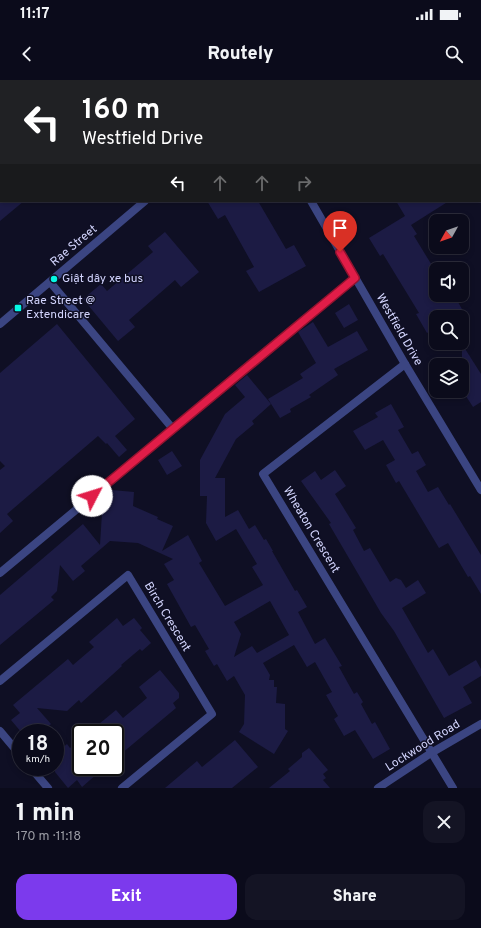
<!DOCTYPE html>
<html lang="en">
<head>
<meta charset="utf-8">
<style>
  body { margin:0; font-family:Overpass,sans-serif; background:#141424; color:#f1f3f6; height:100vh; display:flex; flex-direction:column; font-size:15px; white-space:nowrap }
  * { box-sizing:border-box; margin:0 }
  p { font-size:13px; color:#9a9ba3 }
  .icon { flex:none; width:22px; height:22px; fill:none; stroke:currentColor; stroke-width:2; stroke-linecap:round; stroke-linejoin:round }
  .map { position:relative; height:708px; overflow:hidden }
  .panel { display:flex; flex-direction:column; background:#0b0b1b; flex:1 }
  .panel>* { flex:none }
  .guide { position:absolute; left:0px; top:0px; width:481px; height:122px; box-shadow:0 2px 6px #0003,0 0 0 1px #2b2b3a; background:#202124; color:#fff; overflow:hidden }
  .needle { width:26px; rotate:230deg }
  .fabs { position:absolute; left:429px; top:134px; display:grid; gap:8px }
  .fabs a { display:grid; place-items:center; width:40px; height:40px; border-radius:8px; background:#0b0b1b; box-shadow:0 2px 6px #0003,0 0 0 1px #2b2b3a; font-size:20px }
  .speed { position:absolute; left:12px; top:644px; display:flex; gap:8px; font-size:20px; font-weight:700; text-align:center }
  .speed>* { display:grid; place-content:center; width:52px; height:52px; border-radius:50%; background:#0b0b1b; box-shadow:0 2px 6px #0003,0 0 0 1px #2b2b3a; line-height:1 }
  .speed small { font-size:10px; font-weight:400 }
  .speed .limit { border:2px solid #111; border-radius:6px; background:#fff; color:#111 }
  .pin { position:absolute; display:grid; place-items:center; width:34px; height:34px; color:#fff; margin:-41px -17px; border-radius:50% 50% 50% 0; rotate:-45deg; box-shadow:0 0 4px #0007 }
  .pin .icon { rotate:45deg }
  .me { position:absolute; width:44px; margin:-22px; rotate:50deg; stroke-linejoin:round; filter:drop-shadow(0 0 3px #0008) }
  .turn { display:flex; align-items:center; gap:14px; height:84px; padding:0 16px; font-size:18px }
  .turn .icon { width:52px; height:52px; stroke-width:2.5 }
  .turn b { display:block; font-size:28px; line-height:34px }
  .lanes { display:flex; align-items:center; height:38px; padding:0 16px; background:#0003; justify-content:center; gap:20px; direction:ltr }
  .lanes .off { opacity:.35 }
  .round { display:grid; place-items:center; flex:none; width:42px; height:42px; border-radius:12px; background:#141424 }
  .overview { display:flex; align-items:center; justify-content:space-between; height:68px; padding:0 16px }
  h1 { font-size:24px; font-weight:800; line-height:30px }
  .button { display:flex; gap:8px; margin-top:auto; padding:8px 16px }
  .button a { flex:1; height:46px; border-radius:12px; background:#7c3aed; color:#fff; font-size:16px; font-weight:800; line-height:46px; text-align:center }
  .button a+a { background:#141424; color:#f1f3f6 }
  .status { display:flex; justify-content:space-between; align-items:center; height:28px; padding:0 20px; background:#0b0b1b; direction:ltr }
  .status svg { height:11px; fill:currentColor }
  header { display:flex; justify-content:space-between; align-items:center; height:52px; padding:0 16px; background:#0b0b1b; font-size:18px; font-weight:800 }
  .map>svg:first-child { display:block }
  .building { fill:#1c1b44; fill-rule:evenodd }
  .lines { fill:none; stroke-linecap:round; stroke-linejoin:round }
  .path { stroke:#32b394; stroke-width:2.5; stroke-dasharray:2 3; stroke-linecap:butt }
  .service { stroke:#3b4582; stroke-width:8 }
  .minor { stroke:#3b4582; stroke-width:8 }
  .tertiary { stroke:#3b4582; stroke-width:8 }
  .secondary { stroke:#6c82fc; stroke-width:8 }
  .route-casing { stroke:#92132f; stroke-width:10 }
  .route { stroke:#e11d48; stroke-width:7 }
  .poi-dot { fill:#06f7e4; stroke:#0f0f24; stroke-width:1.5 }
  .labels { text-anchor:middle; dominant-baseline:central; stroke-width:3; stroke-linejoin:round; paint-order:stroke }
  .street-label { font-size:12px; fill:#d3d5fe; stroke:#0f0f24 }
  .poi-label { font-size:12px; fill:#d3d5fe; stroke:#0f0f24; text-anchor:start }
</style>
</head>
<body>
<div class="status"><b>11:17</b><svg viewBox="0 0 49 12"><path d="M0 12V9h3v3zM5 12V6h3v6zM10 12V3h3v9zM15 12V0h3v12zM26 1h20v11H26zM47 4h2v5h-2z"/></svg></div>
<header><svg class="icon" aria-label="back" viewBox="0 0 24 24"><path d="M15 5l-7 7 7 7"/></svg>Routely<svg class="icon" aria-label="search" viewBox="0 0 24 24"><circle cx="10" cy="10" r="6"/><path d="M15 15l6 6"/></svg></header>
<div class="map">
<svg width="481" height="708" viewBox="0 0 481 708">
  <rect width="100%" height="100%" fill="#0f0f24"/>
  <!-- building -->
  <g class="building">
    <path d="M0,121H24L0,141Z"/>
    <path d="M207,121H258L286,169L294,165L306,186L259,212L246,191L254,187L225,135L218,139Z"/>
    <path d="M396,121H449L411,145L417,154L414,156L436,192V215H454L463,231L453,237H436V247L427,253L416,234L419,233L383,174L380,176L369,158L405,136Z"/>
    <path d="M165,152L199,192L181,207L175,200L129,240L135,247L118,261L83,219L101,204L107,211L153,172L148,166Z"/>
    <path d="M349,224L358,240L344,248L335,233Z"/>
    <path d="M313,242L328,267L357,251L368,270L334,289L338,295L309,315L311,317L290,329L291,332L280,338L268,319L303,298L300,294L316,283L298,252Z"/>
    <path d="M57,244L135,339L115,356L127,370L119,377L107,363L106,364L98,356L7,434L13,441L0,453V390L5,386L0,381V293Z"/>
    <path d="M462,264L481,294V322L473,327L462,310Z"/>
    <path d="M247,295L271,324L252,341L254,344L236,359L215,398H225V437L238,430L249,449L255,445L264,460L266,459L273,471H272L295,511L297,510L307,527L298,532L315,564L325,558L342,586L339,587L354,614L357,612L363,622L361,624L372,644L375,642L390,669L373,679L355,650L344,656L334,639L338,636L326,615L332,612L315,582L307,587L294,565L263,583L270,595L269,600H274V607H277L276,623L285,624V649L288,651L274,674L239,652L244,644L245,615L234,596L227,601L217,584L214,586L205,571L209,569L195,545L191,547L167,504L174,500L164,484L173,479L138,463L110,461L81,486L85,491L73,501L60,485L57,511L51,517L54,520L0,565V515L83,444L100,465L103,417L111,418L112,410L134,412L133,426L158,437L157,439L173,446L162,471L188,455L202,481L199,483L225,526L263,505L252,487L257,484L236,449L216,461L206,443L207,416H200V380L225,334L245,317L235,305ZM270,521L289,555L257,573L252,566L234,577L241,554L234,542Z"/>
    <path d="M391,324L404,347L398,350L412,374L418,371L426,385L416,391L428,412L438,407L449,425L450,424L481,475V514L470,496L468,497L448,463L439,468L399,401L396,403L386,385L395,380L383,360L365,370L353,351L378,337L375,333Z"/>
    <path d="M172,371L182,386L167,395L158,380Z"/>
    <path d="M335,390L346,406L335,414L356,448L353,450L364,471L370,468L390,502L396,498L401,500L406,508L418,500L426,513L402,528L428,573L433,569L449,596L476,580L481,589V596L463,607L472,623L444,638L394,551L381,533L329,444L331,443L301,401L315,391L321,400Z"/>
    <path d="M117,538L123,546L134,538L142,548L140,550L151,563L142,571L140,569L121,585L122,586L81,623L79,620L67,631L37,628L51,644L40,653H22L11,640L20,633L13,625L68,579L73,585L94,567L89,562Z"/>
    <path d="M160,590L179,613V618L173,623L176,628L115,679V653H88L116,630L123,638L147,618L139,607Z"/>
    <path d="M81,660V687H105L82,707L77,700L68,708L55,692V678L60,674L58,672L67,664L70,668Z"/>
    <path d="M235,660L258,687L232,708H165L197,681L202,687Z"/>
    <path d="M309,668L328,690L323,694L326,698L323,700L330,708H269L290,691L288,689L302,677V673Z"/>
  </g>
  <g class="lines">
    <!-- path -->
    <path class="path" d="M264,122L265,121"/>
    <!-- service -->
    <g class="service">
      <path d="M136,0L137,1"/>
      <path d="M20,1L21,0"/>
      <path d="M0,18L1,17"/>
      <path d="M50,202L173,349"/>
      <path d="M0,493L355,198"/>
    </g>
    <!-- minor -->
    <g class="minor">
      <path d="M311,121L405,284L481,410"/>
      <path d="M405,284L263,394L453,708"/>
      <path d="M0,601L128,495L212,634L122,708"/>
      <path d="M0,651L21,676"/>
      <path d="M30,687L48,708"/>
      <path d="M378,708L431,673L481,644"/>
    </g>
    <!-- tertiary -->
    <g class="tertiary">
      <path d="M292,1L293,0"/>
      <path d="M0,244L145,121"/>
    </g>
    <!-- secondary -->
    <g class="secondary">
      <path d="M466,0L467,1"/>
      <path d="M480,24L481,26"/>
    </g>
  </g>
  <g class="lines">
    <!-- route casing -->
    <g class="route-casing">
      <path id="route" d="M92,416L355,198L340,172"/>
    </g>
    <!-- route -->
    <use href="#route" class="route"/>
  </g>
  <!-- markers -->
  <g class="poi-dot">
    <circle cx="54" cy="199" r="4"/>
    <rect x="14" y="224" width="8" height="8" rx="2"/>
  </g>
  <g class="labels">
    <!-- street labels -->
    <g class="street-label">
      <text transform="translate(74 166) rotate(-40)">Rae Street</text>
      <text transform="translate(399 250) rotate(60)">Westfield Drive</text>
      <text transform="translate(311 450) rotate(59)">Wheaton Crescent</text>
      <text transform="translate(167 537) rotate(59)">Birch Crescent</text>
      <text transform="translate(423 666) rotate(-32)">Lockwood Road</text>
    </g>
    <!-- poi labels -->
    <g class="poi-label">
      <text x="62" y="199">Giật dây xe bus</text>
      <text x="26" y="221">Rae Street @<tspan x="26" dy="14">Extendicare</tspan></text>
    </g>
  </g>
</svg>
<div class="fabs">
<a><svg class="needle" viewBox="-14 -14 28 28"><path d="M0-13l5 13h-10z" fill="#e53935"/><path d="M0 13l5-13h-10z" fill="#9a9ba3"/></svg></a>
<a><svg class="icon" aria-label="sound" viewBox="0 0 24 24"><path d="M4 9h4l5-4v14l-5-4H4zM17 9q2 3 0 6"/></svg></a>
<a><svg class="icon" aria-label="search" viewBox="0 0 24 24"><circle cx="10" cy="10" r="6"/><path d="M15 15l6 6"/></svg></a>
<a><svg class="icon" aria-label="layers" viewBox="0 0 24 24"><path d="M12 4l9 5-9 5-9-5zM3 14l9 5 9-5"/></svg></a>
</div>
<div class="speed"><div>18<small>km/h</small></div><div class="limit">20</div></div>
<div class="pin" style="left:340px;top:172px;background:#d93025"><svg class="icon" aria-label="arrive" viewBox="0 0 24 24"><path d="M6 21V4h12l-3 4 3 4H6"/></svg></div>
<svg class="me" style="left:92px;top:416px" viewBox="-20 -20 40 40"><circle r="19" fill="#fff"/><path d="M0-13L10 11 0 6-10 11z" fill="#e11d48"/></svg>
<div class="guide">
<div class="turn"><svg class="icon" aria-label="left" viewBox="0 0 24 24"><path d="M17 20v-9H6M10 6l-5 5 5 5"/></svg><div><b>160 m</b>Westfield Drive</div></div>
<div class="lanes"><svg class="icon" aria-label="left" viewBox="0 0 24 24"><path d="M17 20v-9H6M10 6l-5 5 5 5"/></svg><svg class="icon off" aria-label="ahead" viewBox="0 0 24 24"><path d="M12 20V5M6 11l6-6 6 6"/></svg><svg class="icon off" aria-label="ahead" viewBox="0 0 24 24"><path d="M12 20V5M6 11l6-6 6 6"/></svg><svg class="icon off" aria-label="right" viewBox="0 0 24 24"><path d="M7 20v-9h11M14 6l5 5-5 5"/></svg></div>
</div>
</div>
<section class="panel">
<div class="overview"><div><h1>1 min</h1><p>170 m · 11:18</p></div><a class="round"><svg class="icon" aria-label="close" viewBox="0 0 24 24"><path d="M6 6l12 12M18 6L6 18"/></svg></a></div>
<div class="button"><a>Exit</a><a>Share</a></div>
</section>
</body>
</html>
